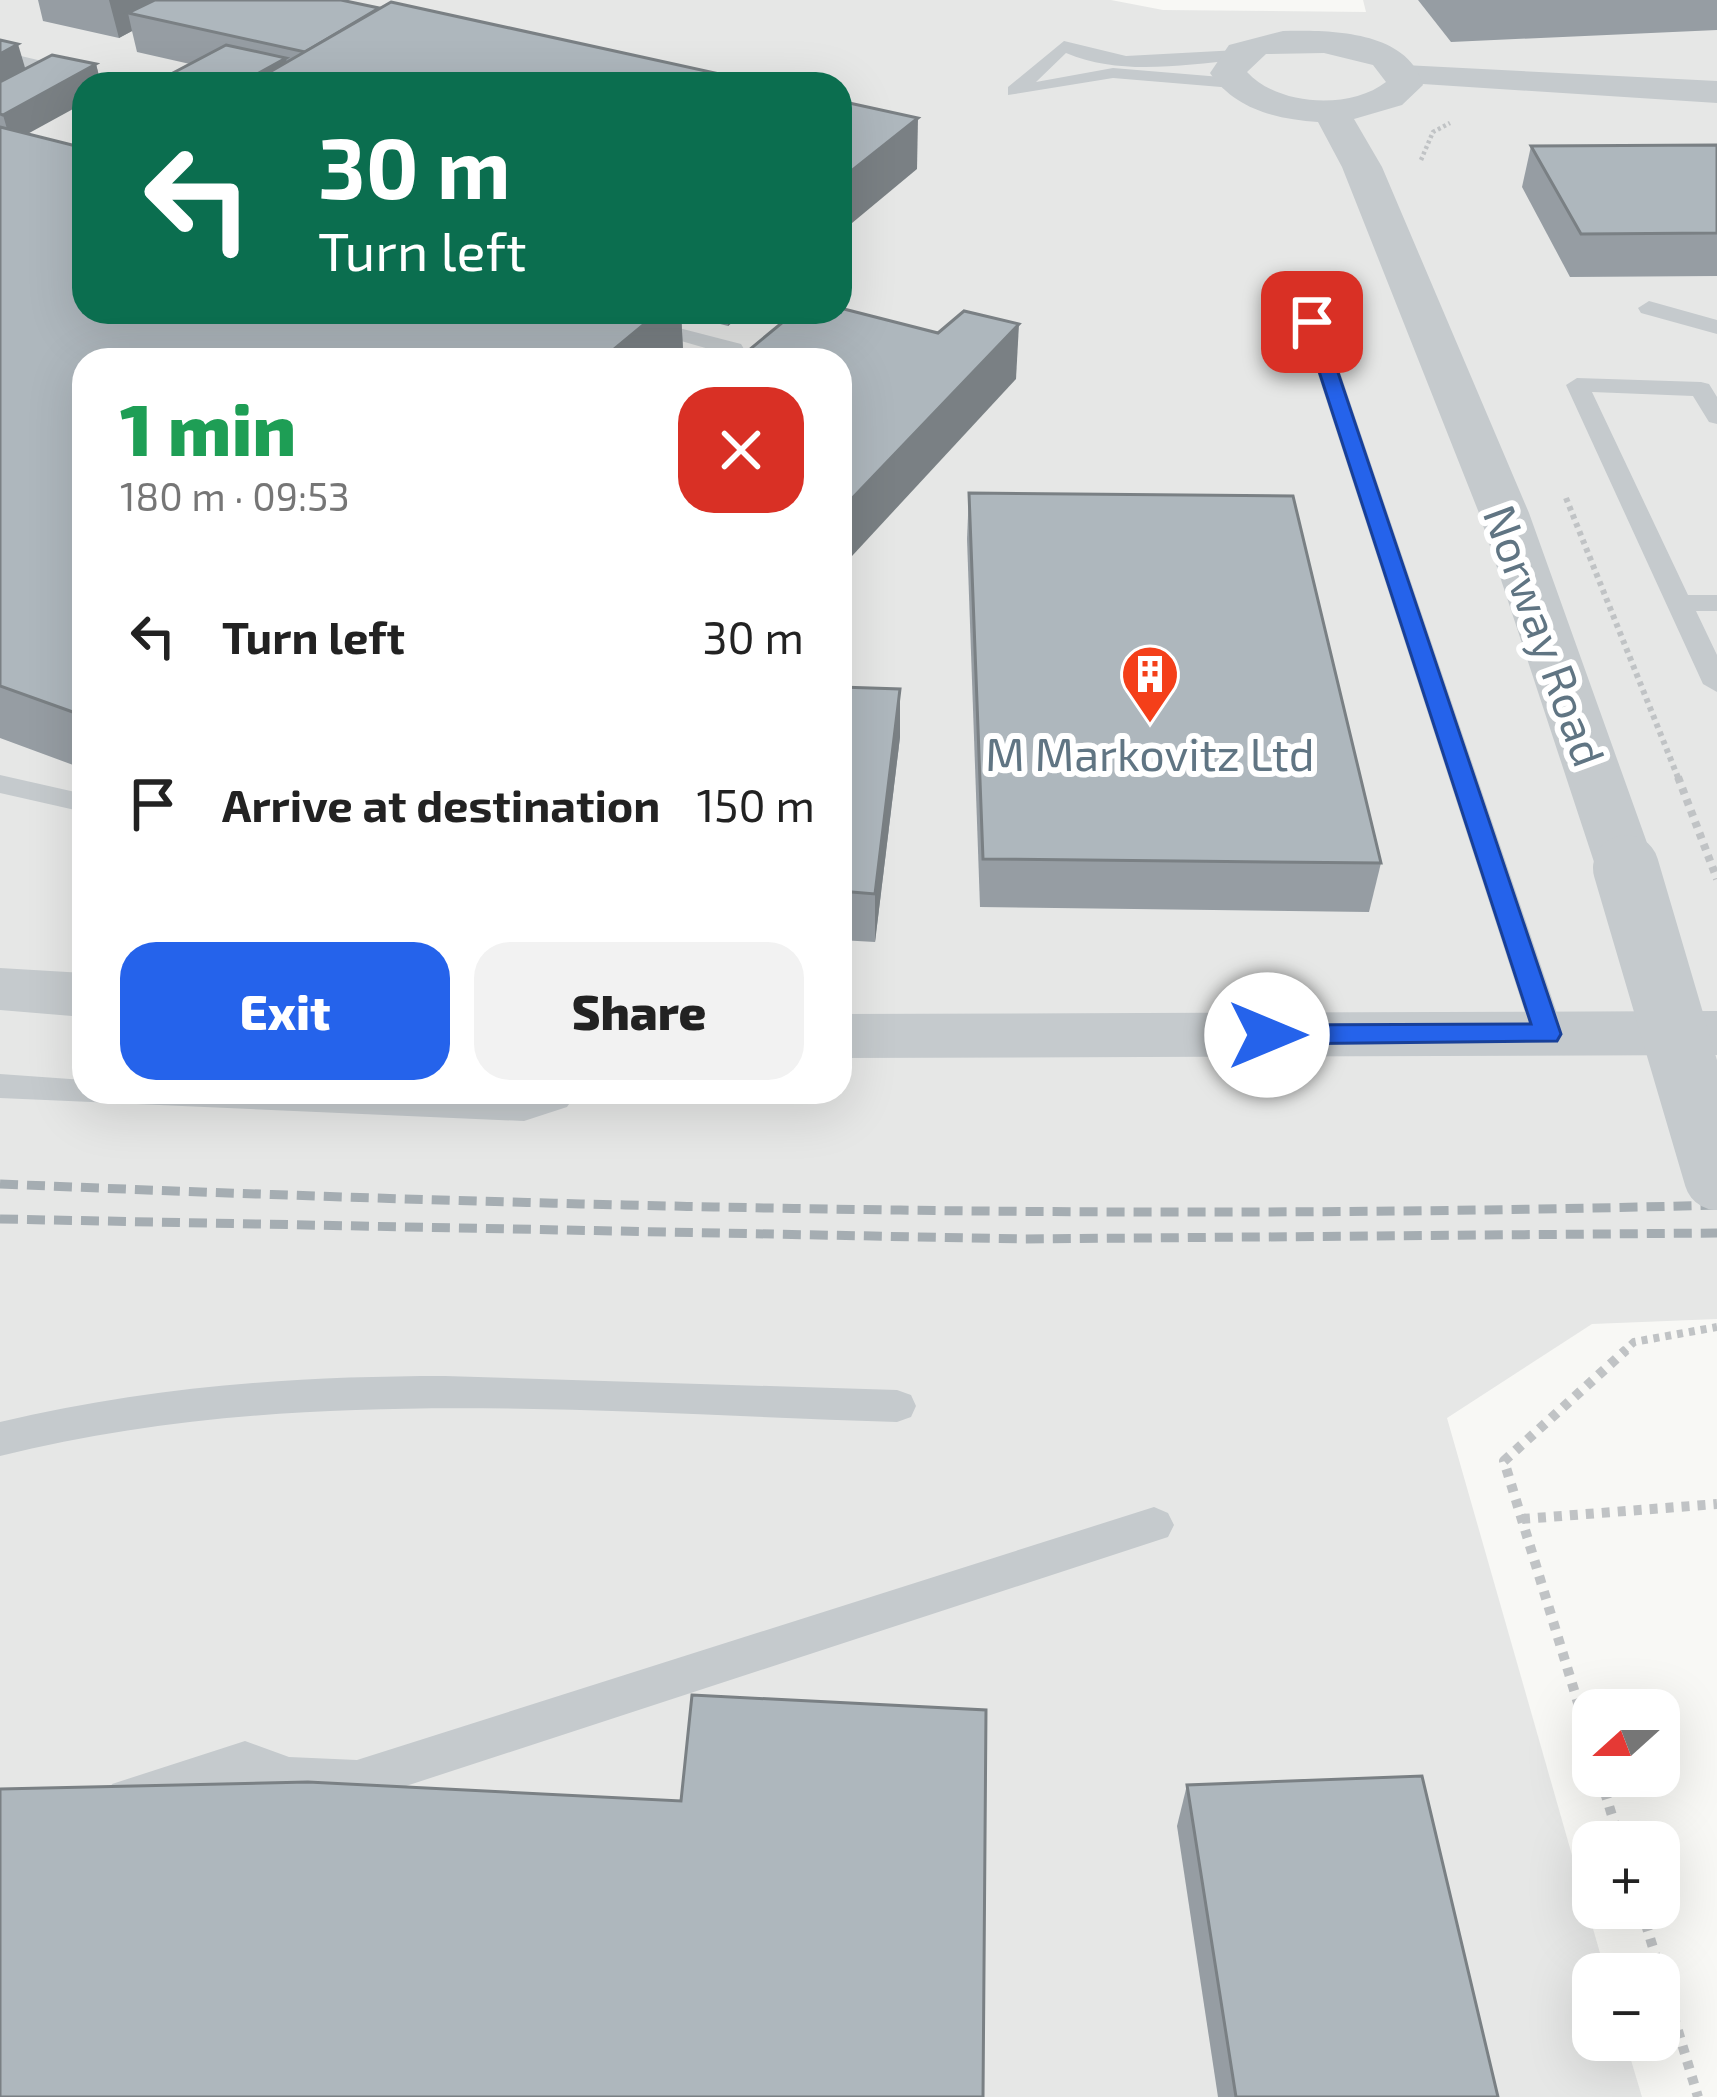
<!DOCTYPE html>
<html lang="en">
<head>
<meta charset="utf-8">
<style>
  body { margin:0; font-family:"Exo 2",sans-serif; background:#f2f2f2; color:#222; height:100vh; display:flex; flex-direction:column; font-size:45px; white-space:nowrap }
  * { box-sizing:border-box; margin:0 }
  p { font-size:39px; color:#767676 }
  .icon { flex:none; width:66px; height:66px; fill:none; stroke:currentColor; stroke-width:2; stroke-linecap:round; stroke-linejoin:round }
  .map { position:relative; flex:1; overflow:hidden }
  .sheet { position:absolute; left:72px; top:348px; width:780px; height:756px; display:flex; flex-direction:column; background:#fff; border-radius:36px; box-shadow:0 12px 48px #0002 }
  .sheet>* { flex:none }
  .hud { position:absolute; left:72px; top:72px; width:780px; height:252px; border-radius:36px; box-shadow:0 12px 48px #0002; background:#0b6e4f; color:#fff; overflow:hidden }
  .needle { width:78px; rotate:249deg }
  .controls { position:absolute; left:1572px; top:1689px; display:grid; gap:24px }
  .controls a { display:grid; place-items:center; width:108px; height:108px; border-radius:24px; background:#fff; box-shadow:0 12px 48px #0002; font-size:60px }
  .pin { position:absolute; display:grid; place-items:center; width:102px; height:102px; color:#fff; margin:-51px; border-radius:24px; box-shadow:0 6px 18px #0006 }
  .me { position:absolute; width:132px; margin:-66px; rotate:90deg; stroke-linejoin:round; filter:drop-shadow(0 0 9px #0008) }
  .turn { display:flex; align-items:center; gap:42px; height:252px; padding:0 48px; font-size:54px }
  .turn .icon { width:156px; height:156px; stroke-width:2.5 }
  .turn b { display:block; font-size:84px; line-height:102px }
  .round { display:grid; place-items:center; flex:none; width:126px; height:126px; border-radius:36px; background:#f2f2f2 }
  .headline { display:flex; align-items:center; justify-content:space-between; height:204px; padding:0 48px }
  h1 { font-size:72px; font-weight:800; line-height:90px; color:#1e9e55 }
  .cta { display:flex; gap:24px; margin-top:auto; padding:24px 48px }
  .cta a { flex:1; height:138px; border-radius:36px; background:#2563eb; color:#fff; font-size:48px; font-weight:800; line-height:138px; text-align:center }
  .cta a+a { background:#f2f2f2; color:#222 }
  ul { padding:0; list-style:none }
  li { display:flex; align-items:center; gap:36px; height:168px; padding:0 48px }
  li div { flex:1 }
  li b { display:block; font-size:45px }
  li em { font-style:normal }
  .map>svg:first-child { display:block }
  .built { fill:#e6e7e6; fill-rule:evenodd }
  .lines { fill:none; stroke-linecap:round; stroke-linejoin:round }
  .path-far3 { stroke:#c0c3c5; stroke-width:4.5; stroke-dasharray:3 3; stroke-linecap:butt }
  .path-far2 { stroke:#c0c3c5; stroke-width:6; stroke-dasharray:4.5 4.5; stroke-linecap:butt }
  .path-far1 { stroke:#c0c3c5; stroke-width:8; stroke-dasharray:6 6; stroke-linecap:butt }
  .path { stroke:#c0c3c5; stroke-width:10; stroke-dasharray:8 8; stroke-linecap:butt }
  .service { fill:#c5cacd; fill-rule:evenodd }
  .minor { fill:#c5cacd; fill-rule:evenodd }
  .tertiary { fill:#c5cacd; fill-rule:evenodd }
  .rail { stroke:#a5adb2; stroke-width:9; stroke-dasharray:18 9; stroke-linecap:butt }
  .tertiary-bridge { stroke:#c5cacd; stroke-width:66 }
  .wall { fill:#969da3 }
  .shaded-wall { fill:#7a8084 }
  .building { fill:#aeb7bd; stroke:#7a8084; stroke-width:3 }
  .route { fill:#2563eb; stroke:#184099; stroke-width:3 }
  .labels { text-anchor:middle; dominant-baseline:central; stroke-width:12; stroke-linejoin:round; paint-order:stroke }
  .street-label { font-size:45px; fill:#607583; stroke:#fff }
  .poi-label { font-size:45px; fill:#607583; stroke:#fff }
</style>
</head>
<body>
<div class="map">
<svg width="1717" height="2097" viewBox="0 0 1717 2097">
  <rect width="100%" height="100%" fill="#f8f8f5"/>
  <!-- built -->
  <path class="built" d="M0,0H1111L1163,10L1366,12L1363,0H1717V1319L1592,1324L1447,1418L1606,1974H1593V2040H1625L1642,2097H0ZM84,84H840V312H84ZM84,360H840V1092H84Z"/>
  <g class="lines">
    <!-- path-far3 -->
    <path class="path-far3" d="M1421,160L1433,132L1450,123"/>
    <!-- path-far2 -->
    <path class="path-far2" d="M1566,498L1679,780"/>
    <!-- path-far1 -->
    <g class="path-far1">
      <path d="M1678,777L1717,879"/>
      <path d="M1622,1353L1634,1342L1717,1327"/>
    </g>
    <!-- path -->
    <g class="path">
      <path d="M1522,1519L1717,1504"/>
      <path d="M1593,1752L1504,1461L1626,1350"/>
      <path d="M1600,1776L1620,1842"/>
      <path d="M1641,1908L1698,2097"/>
    </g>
    <!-- service -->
    <g class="service">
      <path d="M1064,41L1126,56L1238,50L1247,55L1238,60C1181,65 1121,76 1066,53L1036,82L1113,68L1233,78L1242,83L1233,88L1113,78L1008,95V87Z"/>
      <path d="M0,51L63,66L66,70L0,106V93L41,71L0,61Z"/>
      <path d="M1649,301L1717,320V334L1641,313L1638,308Z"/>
      <path d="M580,312H617L741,344L744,349L734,360H709L716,351Z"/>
      <path d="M1312,315L1323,322L1564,1034L1560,1042H1536L1532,1034L1301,322Z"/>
      <path d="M1577,378L1701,382L1709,384L1717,397V424L1709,422L1693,396L1592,392L1688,595H1717V611H1696L1717,655V692L1703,684L1566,385Z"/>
      <path d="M0,775L84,794V812L0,793Z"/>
      <path d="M0,1074L84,1080V1092H577L567,1107L524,1121L0,1098Z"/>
      <path d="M445,1376L897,1390L911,1395L916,1406L911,1417L897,1422C597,1413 294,1383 0,1456V1422C148,1387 293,1376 445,1376Z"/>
      <path d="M1154,1507L1168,1513L1174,1525L1168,1537L357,1802L289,1799L245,1783L128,1821L112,1814L106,1799L112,1784L245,1741L289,1757L357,1760Z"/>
    </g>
    <!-- minor -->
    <g class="minor">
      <path d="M1404,65L1717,81V103L1392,82L1387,75L1392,68Z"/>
      <path d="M0,968L84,973V1017L0,1010Z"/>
      <path d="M1717,1011V1055L840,1058V1014Z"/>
    </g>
    <!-- tertiary -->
    <path class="tertiary" d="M1283,31C1329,30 1408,30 1423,85L1402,105L1354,119L1382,167L1529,513L1656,868L1647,882L1626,888L1605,882L1596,868L1479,513L1342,167L1318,122C1275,119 1235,109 1210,73L1229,45ZM1324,53L1373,65L1386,82C1350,110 1278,106 1247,72L1266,54Z"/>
    <!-- rail -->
    <g class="rail">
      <path d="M0,1184C572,1208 1144,1221 1717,1205"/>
      <path d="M0,1219L1025,1239L1717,1233"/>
    </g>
    <!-- tertiary-bridge -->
    <path class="tertiary-bridge" d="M1626,868L1717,1177"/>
  </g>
  <!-- wall -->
  <g class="wall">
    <path d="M38,0H341L765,84L190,64L137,52L132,31L119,38L43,21Z"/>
    <path d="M1418,0H1717V30L1451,42Z"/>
    <path d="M0,40L25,69L96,64L101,84H84L27,134L82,148L76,124L84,120V312H745L728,326L681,314L683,350L84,360V769L0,738Z"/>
    <path d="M1717,145V276L1570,277L1522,187L1531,146Z"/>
    <path d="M969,493L1381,863L1369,912L980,907L967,539Z"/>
    <path d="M840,687L900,737L875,942L840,940Z"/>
    <path d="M1187,1785L1498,2097H1218L1177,1826Z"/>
  </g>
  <!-- shaded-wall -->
  <g class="shaded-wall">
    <path d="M109,0H195L128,13L132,31L119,38Z"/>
    <path d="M18,44L26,71L0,86V54Z"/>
    <path d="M286,58L291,84H239Z"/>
    <path d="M96,64L101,84H84V103L11,143L3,115Z"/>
    <path d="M918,118L917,169L840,233V180Z"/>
    <path d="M659,312H681L683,350L671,360H601Z"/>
    <path d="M728,312H745L728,326Z"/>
    <path d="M1019,324L1016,379L840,569V511Z"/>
    <path d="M900,689V737L875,942V894Z"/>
  </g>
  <!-- building -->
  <g class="building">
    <path d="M155,0H341L379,8L305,52L128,13Z"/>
    <path d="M391,2L765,84H249Z"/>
    <path d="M0,40L18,44L0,54Z"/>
    <path d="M226,45L286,58L239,84H152Z"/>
    <path d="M52,55L96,64L3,115L0,114V82Z"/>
    <path d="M840,101L918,118L840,180Z"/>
    <path d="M0,127L84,148V312H659L601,360H84V716L0,686Z"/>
    <path d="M1717,145V233L1581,234L1531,146Z"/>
    <path d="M840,308L938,333L964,311L1019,324L840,511V360H737L795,312H840Z"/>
    <path d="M969,493L1293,496L1381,863L983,859Z"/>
    <path d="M840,687L900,689L875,894L840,891Z"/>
    <path d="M692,1695L986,1710L983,2097H0V1789L308,1782L681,1801Z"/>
    <path d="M1422,1776L1498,2097H1236L1187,1785Z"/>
  </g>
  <!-- route -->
  <path class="route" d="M1312,316L1321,322L1561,1034L1557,1041L1267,1044L1254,1035L1267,1025L1531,1024L1303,322Z"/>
  <!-- icons -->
  <defs>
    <g id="building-pin" transform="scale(3)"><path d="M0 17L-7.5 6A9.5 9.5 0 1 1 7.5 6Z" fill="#f43f19" stroke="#fff"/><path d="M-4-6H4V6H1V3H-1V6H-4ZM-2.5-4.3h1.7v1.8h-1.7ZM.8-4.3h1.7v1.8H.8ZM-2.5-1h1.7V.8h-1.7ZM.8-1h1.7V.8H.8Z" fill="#fff"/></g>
  </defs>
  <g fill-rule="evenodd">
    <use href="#building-pin" x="1150" y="674"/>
  </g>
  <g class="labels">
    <!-- street labels -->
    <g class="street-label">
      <text transform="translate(1546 635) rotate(70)">Norway Road</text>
    </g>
    <!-- poi labels -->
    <g class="poi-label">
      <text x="1150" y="753">M Markovitz Ltd</text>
    </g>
  </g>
</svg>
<div class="controls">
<a><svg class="needle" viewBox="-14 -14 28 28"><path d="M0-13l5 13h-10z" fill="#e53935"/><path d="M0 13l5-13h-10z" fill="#767676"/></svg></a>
<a>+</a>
<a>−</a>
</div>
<div class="pin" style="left:1312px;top:322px;background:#d93025"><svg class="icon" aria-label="arrive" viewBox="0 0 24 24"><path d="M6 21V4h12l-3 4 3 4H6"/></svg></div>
<svg class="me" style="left:1267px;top:1035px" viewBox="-20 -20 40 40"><circle r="19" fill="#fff"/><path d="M0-13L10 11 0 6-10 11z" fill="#2563eb"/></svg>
<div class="hud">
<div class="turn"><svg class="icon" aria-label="left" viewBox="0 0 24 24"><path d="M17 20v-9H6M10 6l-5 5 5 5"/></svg><div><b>30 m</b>Turn left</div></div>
</div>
<section class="sheet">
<div class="headline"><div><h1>1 min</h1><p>180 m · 09:53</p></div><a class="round" style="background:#d93025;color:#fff"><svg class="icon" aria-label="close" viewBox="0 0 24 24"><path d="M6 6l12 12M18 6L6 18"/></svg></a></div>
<ul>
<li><svg class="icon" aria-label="left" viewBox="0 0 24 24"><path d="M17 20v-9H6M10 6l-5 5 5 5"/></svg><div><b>Turn left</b></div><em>30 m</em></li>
<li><svg class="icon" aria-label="arrive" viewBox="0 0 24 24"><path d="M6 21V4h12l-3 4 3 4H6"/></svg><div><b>Arrive at destination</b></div><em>150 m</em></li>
</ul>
<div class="cta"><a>Exit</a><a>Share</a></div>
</section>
</div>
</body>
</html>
